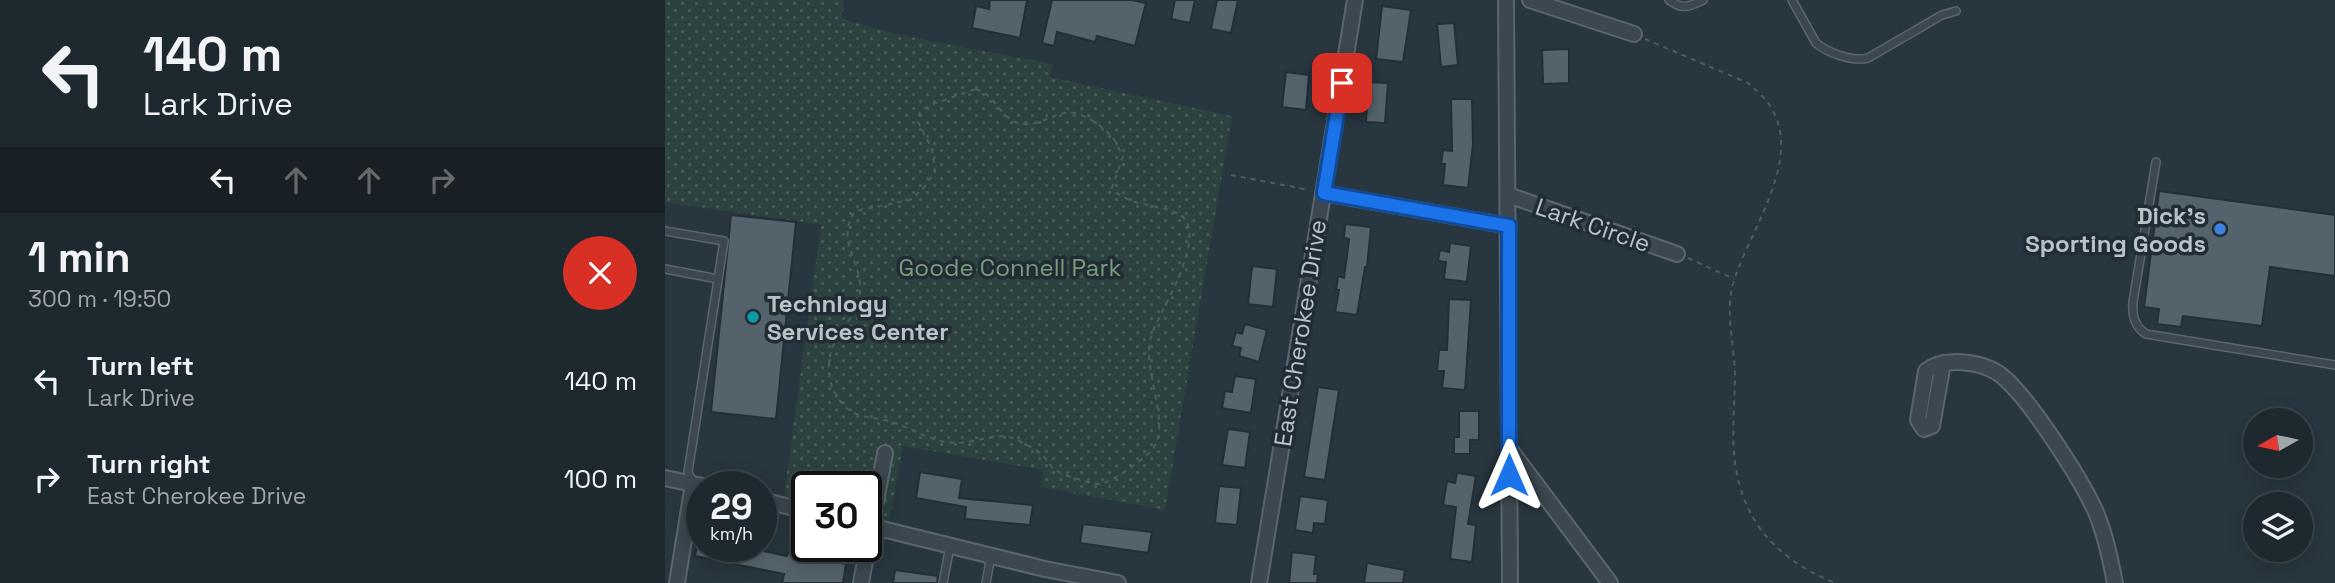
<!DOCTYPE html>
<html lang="en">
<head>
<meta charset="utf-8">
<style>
  body { margin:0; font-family:"Space Grotesk",sans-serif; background:#263037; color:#f1f3f6; height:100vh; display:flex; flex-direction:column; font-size:26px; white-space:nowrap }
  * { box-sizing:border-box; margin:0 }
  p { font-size:23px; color:#a1a6aa }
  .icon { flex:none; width:38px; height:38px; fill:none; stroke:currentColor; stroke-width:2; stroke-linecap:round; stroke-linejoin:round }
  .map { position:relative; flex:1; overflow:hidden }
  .drawer { display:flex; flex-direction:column; background:#1e282f; width:665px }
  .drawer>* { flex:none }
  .banner { background:#1e282f; color:#f1f3f6; overflow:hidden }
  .needle { width:46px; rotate:261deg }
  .tools { position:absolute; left:1578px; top:408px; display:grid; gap:14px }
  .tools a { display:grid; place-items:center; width:70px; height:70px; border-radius:50%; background:#1e282f; box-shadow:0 4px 18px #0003,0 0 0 2px #3c444b; font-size:35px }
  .speed { position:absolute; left:21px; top:471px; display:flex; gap:14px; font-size:35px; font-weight:700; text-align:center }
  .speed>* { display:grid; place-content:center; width:91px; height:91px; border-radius:50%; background:#1e282f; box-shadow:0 4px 18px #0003,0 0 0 2px #3c444b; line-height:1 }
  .speed small { font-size:18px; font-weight:400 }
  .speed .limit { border:4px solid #111; border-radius:10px; background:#fff; color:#111 }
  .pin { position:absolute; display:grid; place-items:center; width:60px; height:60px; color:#fff; margin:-30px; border-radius:14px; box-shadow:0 4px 10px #0006 }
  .me { position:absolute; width:77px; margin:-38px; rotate:0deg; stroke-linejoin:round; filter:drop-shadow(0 0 5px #0008) }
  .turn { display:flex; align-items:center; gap:24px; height:147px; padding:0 28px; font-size:32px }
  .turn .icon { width:91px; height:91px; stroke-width:2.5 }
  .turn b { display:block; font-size:49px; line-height:60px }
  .lanes { display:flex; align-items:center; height:66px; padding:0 28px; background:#0003; justify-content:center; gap:35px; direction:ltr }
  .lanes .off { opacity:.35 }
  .round { display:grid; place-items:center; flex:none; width:74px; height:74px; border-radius:37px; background:#263037 }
  .summary { display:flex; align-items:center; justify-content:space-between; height:119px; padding:0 28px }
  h1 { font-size:42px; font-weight:700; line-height:52px }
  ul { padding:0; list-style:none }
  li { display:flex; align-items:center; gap:21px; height:98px; padding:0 28px }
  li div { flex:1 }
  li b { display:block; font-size:26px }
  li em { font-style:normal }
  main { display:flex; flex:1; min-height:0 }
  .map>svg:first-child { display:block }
  .park { fill:url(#park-dots) }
  .building { fill:#54636b; stroke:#232e36; stroke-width:2 }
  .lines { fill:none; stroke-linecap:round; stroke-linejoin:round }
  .lane-casing { stroke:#5a656c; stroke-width:10 }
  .street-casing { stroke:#5a656c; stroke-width:18 }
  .path { stroke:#4a5e5d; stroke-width:2; stroke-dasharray:5 5; stroke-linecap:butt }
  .lane { stroke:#3c474f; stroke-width:7 }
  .street { stroke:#3c474f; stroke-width:14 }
  .route-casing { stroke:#114b97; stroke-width:18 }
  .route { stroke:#1a73e8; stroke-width:12 }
  .shop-dot { fill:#3f7fe0; stroke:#212c34; stroke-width:2.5 }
  .culture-dot { fill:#0f9aa8; stroke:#212c34; stroke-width:2.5 }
  .labels { text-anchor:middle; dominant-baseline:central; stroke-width:7; stroke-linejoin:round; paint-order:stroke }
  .poi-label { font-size:24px; font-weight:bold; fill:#b9c2c9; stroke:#212c34; text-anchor:end }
  .street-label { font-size:24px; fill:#b9c2c9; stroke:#212c34 }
  .park-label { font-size:24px; fill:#799d7b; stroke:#212c34 }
</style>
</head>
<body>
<main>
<section class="drawer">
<div class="banner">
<div class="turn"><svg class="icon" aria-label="left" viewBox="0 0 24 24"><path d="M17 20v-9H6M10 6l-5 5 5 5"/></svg><div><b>140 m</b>Lark Drive</div></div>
<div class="lanes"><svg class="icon" aria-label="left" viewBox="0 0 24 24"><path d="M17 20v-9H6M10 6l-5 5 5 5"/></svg><svg class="icon off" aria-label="ahead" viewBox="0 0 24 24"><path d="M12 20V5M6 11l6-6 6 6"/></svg><svg class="icon off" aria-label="ahead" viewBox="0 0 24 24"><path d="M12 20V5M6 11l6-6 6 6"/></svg><svg class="icon off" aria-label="right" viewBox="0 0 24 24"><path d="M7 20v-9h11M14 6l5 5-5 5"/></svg></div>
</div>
<div class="summary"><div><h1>1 min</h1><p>300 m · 19:50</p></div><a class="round" style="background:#d93025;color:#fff"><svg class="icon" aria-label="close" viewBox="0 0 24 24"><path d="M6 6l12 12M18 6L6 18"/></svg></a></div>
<ul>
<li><svg class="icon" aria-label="left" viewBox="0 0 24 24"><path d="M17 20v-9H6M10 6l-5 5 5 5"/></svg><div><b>Turn left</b><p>Lark Drive</p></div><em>140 m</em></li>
<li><svg class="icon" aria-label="right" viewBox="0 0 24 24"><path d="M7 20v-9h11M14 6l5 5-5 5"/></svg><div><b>Turn right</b><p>East Cherokee Drive</p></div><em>100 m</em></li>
</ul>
</section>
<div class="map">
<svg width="1670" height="583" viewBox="0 0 1670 583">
  <defs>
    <pattern id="park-dots" width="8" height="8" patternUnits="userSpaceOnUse" patternTransform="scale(1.75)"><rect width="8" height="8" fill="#2b423f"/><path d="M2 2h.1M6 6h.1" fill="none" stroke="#485c59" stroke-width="1.8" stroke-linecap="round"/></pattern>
  </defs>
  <rect width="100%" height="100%" fill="#28363f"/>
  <!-- park -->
  <path class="park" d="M0,0H179L177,19L235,35L387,64L385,77L567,116L500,510L376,487L378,470L238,446L224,522L201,515V486H142V501L119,495L156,225L0,202Z"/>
  <!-- building -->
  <g class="building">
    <path d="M325,0H362L355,38L307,28L311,6L324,9Z"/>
    <path d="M387,0H467L481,3L470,46L432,36L430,42L392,32L389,46L377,43Z"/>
    <path d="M510,0H530L525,23L506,19Z"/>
    <path d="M552,0H573L566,33L546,29Z"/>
    <path d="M717,6L746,10L738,62L711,59Z"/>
    <path d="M789,23L793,65L776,67L772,24Z"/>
    <path d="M904,49V83L878,84L877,50Z"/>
    <path d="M621,72L644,75L641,110L617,107Z"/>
    <path d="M703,82L723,83L720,123L701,122Z"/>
    <path d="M786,99H807L808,144L803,188L778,185L780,164H776L778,150L787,151Z"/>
    <path d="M1494,191L1670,215V276L1605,267L1597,326L1518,316L1516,327L1492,324L1494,309L1479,307Z"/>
    <path d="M66,215L131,222L111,419L46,412Z"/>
    <path d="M680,224L706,227L702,267H700L692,315L670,312L674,290H671L673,276L679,278L684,239L679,238Z"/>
    <path d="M785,243L806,246L802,282L779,279L781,262L773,261L775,250L784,252Z"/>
    <path d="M587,266L612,269L608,307L583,304Z"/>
    <path d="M784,299L806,300L800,390L777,388L779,371H772L774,350H782Z"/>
    <path d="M580,324L602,330L594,362L574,356L576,348L567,346L571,332L577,334Z"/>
    <path d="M570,376L591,379L586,413L557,408L560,391L567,392Z"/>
    <path d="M653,387L674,390L660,480L639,477Z"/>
    <path d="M794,411H814V440H805V454H789V437H794Z"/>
    <path d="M563,429L585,432L580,468L557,465Z"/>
    <path d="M255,472L297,479L294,498L368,505L365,525L300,519L301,507L251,498Z"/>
    <path d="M792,473L811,476L803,524L811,525L807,562L785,559L791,507L778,505L782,481L790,483Z"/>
    <path d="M554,486L576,488L572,525L550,523Z"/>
    <path d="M635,496L663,500L660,524L649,523L648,533L630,530Z"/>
    <path d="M418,524L487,532L483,553L415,543Z"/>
    <path d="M32,546H74L122,556L123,553L181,564L178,583H117L119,574L30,556Z"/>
    <path d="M627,552L651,555L649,574H653L652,583H624Z"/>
    <path d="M702,563L740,570L738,583H699Z"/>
    <path d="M230,570L273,576L272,583H228Z"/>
  </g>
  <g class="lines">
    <!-- lane casing -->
    <g class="lane-casing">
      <g id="lane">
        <path d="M1004,0C1017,10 1024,7 1038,0"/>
        <path d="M1127,0L1151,43C1163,53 1187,62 1203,58L1277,15L1291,11"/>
        <path d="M1491,162L1468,302C1467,315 1469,326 1481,334L1670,365"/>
        <path d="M0,231L59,241L23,472L28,483"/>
        <path d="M0,269L53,279"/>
        <path d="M278,583L285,546"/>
        <path d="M321,583L326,556"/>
      </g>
    </g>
    <!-- street casing -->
    <g class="street-casing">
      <g id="street">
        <path d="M841,0L845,583"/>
        <path d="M865,0L969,34"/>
        <path d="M658,193L844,226"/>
        <path d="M843,195L1012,254"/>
        <path d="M1278,363L1267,426L1259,429L1253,420L1261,371C1279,357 1314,361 1333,373C1361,392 1415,478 1430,510C1440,533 1445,558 1450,583"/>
        <path d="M844,448L945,583"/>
        <path d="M0,478L38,486"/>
        <path d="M96,500L142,511"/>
        <path d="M201,525L380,569L453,583"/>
        <path d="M12,583L28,484"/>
        <path d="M196,583L220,453"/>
        <path d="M594,583L690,0"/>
      </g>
    </g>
    <!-- path -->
    <g class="path">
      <path d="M980,39L1083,83C1092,91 1102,99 1108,111C1137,165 1080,236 1067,288C1061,314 1069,346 1070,373C1070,403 1066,433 1070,463C1079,525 1114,560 1170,583"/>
      <path d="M311,89C330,95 335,117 353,123C369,128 384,116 400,113C414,109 438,126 447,137C452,142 454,150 458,156L447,188C463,209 505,203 519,218C538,240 502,301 492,322C487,332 484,341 484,352C483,378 505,430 487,450C479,459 445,484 434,484C426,484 394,474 389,469C384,465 381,457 375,453C368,448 356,441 347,438C329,432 308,444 290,443C267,442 250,430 230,423C215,417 197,419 184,410C176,404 169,393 166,384C164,379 164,373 164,368C163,333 194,321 195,291C197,260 170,242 190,211L245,200L257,190L270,172L267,149L253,122L255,111L268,104Z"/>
      <path d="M566,175L644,190"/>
      <path d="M1023,258L1069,279"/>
    </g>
    <!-- lane -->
    <use href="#lane" class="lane"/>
    <!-- street -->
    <use href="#street" class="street"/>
  </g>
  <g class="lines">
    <!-- route casing -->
    <g class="route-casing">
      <path id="route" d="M677,83L659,193L844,226V475"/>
    </g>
    <!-- route -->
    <use href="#route" class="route"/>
  </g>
  <!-- markers -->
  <circle class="shop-dot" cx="1555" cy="229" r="7"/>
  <circle class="culture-dot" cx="88" cy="317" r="7"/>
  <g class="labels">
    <!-- poi labels -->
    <g class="poi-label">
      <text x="1541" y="215">Dick's<tspan x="1541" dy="28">Sporting Goods</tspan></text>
      <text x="102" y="303" text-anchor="start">Technlogy<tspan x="102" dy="28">Services Center</tspan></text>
    </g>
    <!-- street labels -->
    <g class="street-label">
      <text transform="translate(928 225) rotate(19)">Lark Circle</text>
      <text transform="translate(635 333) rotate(-81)">East Cherokee Drive</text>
    </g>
    <!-- park labels -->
    <g class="park-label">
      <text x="345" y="267">Goode Connell Park</text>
    </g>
  </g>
</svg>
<div class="tools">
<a><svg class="needle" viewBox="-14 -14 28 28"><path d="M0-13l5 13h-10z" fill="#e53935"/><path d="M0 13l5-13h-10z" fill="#a1a6aa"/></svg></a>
<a><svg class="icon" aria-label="layers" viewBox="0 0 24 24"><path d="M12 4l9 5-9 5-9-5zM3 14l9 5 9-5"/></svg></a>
</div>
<div class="speed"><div>29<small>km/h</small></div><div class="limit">30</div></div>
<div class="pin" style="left:677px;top:83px;background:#d93025"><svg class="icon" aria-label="arrive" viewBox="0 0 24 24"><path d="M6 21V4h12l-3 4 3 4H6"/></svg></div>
<svg class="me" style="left:844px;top:475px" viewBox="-20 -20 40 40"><path d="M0-17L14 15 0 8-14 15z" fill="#1a73e8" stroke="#fff" stroke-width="4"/></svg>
</div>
</main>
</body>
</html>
